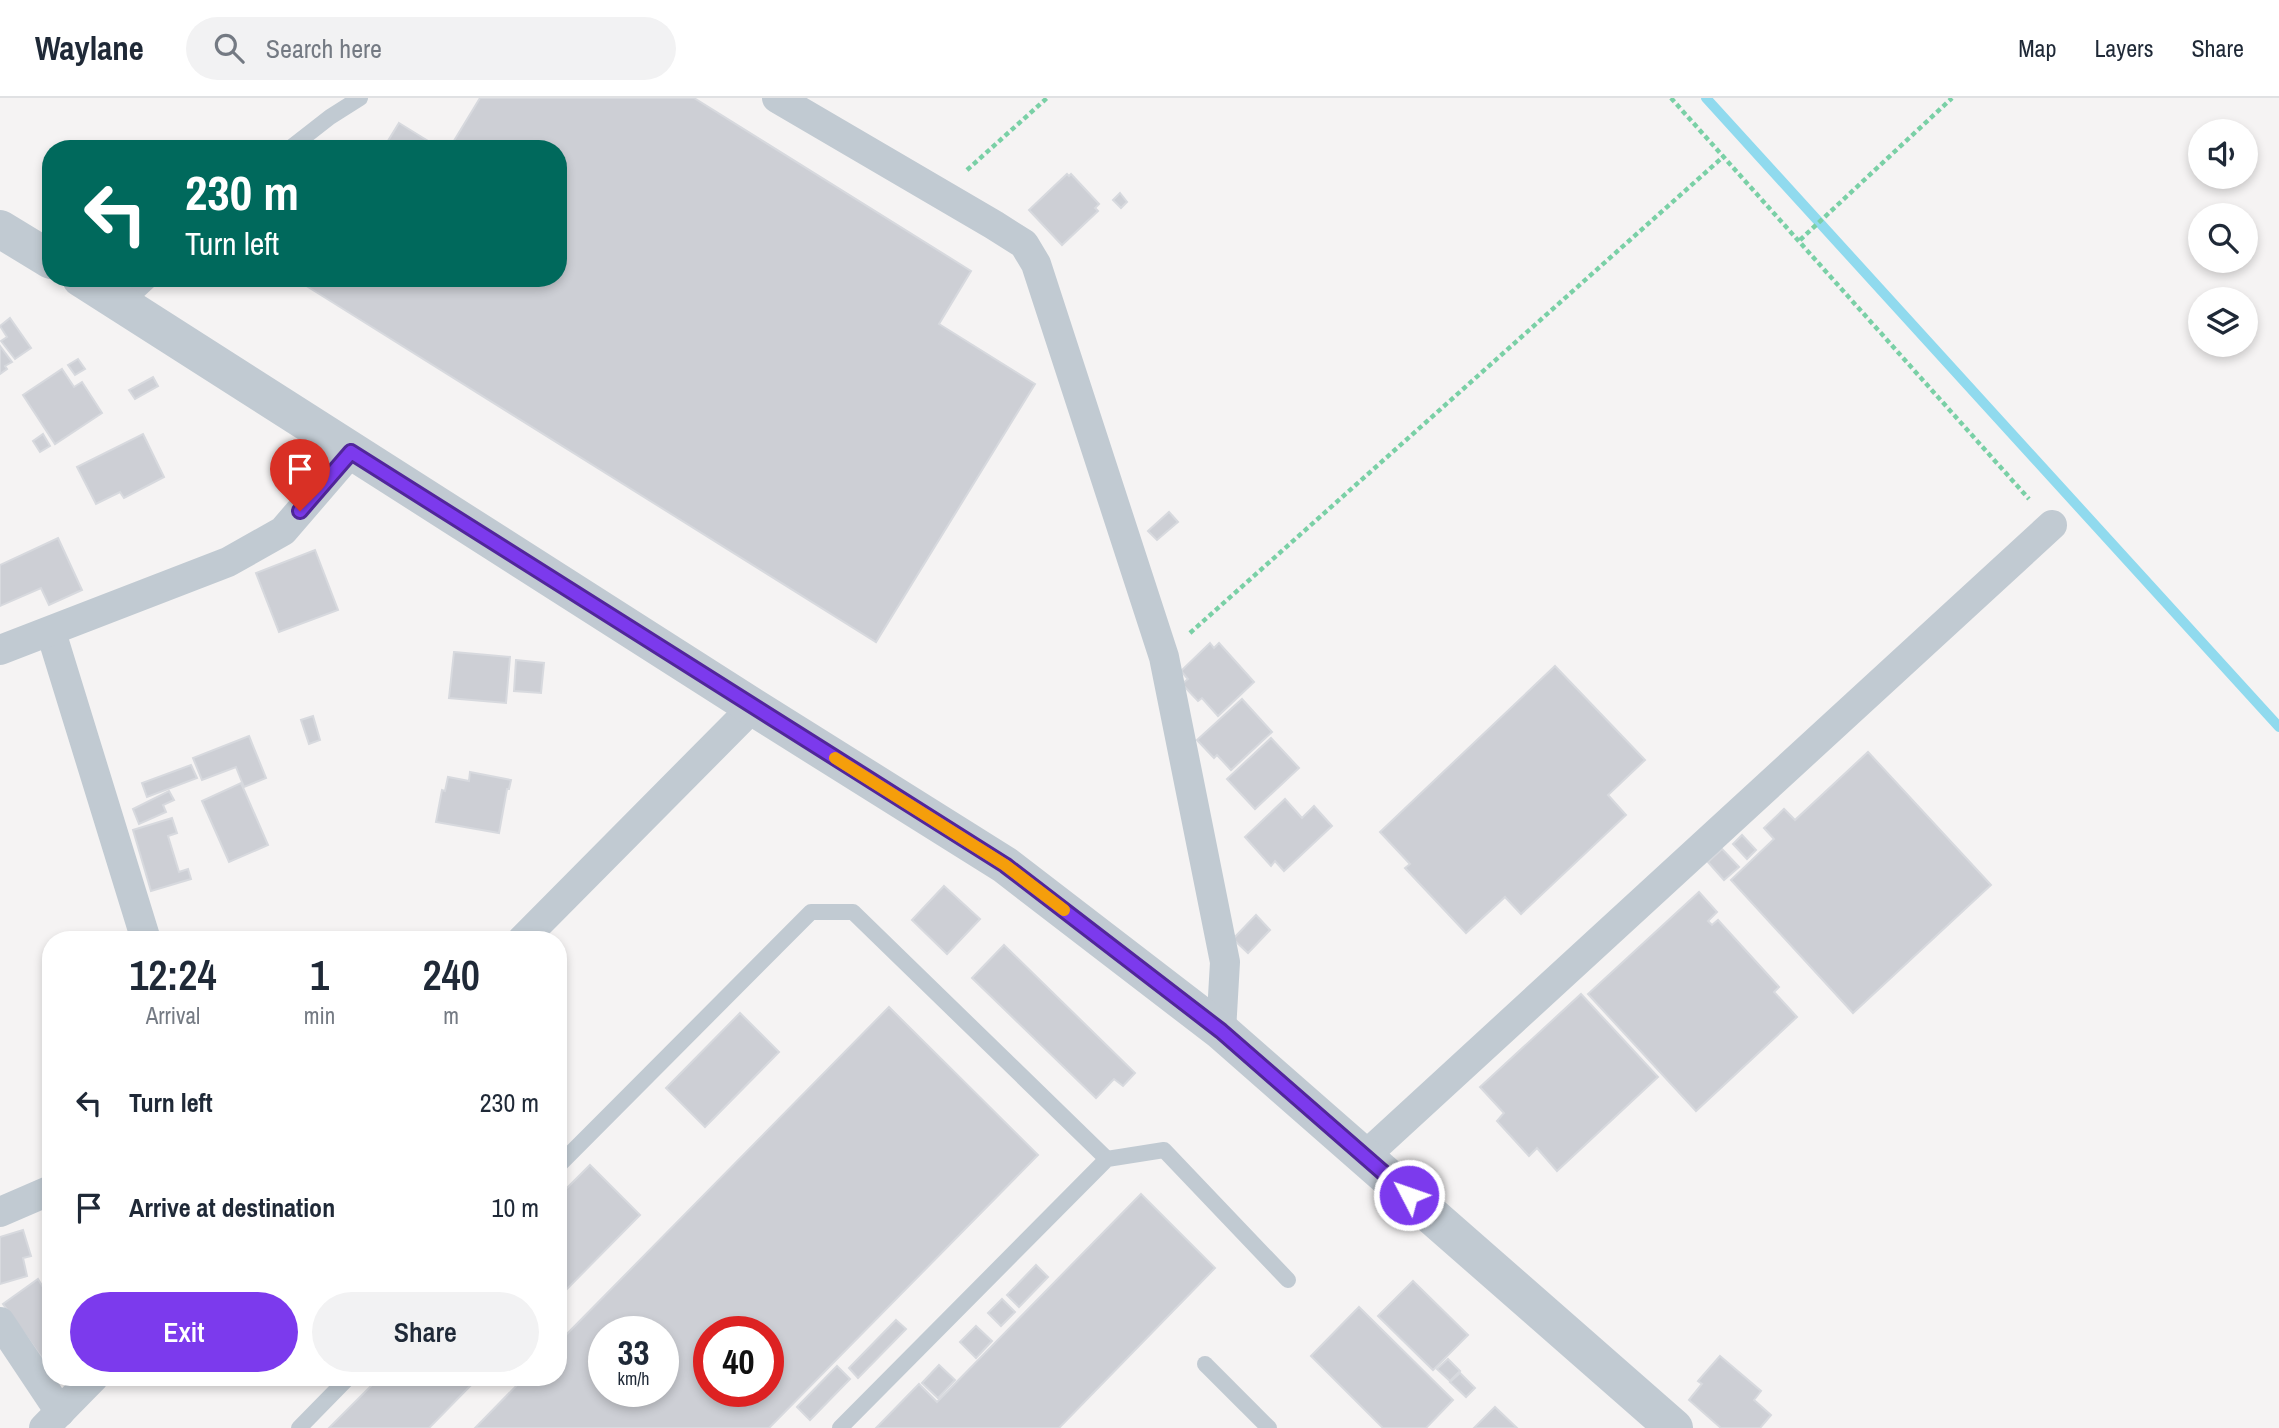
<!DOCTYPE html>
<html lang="en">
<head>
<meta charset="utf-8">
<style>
  body { margin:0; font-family:"Archivo Narrow",sans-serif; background:#f2f2f3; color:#1f2937; height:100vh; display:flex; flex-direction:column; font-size:26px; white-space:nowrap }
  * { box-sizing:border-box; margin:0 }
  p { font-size:23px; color:#747a83 }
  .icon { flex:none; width:38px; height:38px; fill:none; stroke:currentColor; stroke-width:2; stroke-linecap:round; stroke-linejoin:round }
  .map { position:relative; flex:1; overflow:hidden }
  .drawer { position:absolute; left:42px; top:833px; width:525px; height:455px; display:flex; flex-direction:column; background:#fff; border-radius:28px; box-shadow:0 4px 10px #0003 }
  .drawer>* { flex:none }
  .guide { position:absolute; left:42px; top:42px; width:525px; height:147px; border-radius:28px; box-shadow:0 4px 10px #0003; background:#00695c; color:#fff; overflow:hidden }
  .buttons { position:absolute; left:2188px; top:21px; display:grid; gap:14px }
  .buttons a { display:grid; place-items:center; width:70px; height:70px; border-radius:50%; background:#fff; box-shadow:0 4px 10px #0003; font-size:35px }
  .speed { position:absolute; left:588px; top:1218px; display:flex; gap:14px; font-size:35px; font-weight:700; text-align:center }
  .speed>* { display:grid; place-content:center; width:91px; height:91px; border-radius:50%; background:#fff; box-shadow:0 4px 10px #0003; line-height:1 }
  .speed small { font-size:18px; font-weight:400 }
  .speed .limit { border:10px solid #d22; background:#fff; color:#111 }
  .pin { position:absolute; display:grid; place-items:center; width:60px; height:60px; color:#fff; margin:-72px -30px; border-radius:50% 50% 50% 0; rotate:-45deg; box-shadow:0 0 7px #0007 }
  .pin .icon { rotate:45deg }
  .me { position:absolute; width:77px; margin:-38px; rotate:311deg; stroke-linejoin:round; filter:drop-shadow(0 0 5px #0008) }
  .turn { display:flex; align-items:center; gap:24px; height:147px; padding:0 28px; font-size:32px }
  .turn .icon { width:91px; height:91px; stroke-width:2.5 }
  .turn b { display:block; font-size:49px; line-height:60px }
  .eta { display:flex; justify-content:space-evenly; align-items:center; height:119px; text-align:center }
  .eta b { font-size:42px; font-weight:600; line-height:49px }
  .button { display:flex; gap:14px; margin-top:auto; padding:14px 28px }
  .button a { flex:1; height:80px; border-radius:42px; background:#7c3aed; color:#fff; font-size:28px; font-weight:600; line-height:80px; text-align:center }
  .button a+a { background:#f2f2f3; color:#1f2937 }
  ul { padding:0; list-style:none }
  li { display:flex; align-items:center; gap:21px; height:105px; padding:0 28px }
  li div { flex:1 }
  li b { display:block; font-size:26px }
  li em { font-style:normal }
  header { display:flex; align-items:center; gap:42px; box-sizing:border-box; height:98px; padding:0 35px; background:#fff; border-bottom:2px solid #e0e1e3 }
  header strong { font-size:33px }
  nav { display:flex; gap:38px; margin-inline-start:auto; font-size:24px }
  .search { width:490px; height:63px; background:#f2f2f3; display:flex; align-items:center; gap:18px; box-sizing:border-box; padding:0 24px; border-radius:38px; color:#747a83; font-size:26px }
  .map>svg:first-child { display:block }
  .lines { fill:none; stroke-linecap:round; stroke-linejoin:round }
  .stream { stroke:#90daee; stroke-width:10 }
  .building { fill:#cdcfd5; stroke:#d7d9de; stroke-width:2; fill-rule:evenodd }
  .path { stroke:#7ad0a6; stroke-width:4.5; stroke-dasharray:5 3.5; stroke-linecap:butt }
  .service { stroke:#c1cad2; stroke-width:16 }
  .minor { stroke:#c1cad2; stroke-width:30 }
  .tertiary { stroke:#c1cad2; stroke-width:38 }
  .route-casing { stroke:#51269a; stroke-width:18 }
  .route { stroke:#7c3aed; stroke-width:12 }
  .slow { stroke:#f59e0b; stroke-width:12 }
</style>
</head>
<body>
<header>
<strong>Waylane</strong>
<div class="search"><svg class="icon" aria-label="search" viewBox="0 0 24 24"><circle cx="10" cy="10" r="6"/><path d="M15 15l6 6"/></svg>Search here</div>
<nav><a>Map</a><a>Layers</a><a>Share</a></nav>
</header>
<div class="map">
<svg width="2279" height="1330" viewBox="0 0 2279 1330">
  <rect width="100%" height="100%" fill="#f5f3f3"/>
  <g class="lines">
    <!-- stream -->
    <path class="stream" d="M1706,0L2279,629"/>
  </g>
  <!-- building -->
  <g class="building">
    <path d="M480,0H694L971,173L939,226L1035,286L876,544L300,184L302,180H558V51H449Z"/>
    <path d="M399,25L441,51H383Z"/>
    <path d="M1067,76L1069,78L1071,76L1099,106L1095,110L1098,113L1062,147L1029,112Z"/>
    <path d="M1120,95L1127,104L1121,110L1113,102Z"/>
    <path d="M10,220L31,250L15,261L1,243L7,239L0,228Z"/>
    <path d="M0,248L12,264L5,268L7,271L0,276Z"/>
    <path d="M78,261L85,271L75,277L68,267Z"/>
    <path d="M62,271L74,289L82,284L102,315L55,346L23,297Z"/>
    <path d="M153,279L158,288L135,301L129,292Z"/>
    <path d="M43,336L50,348L40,354L33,343Z"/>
    <path d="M143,336L164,379L124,400L120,394L96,406L77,369Z"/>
    <path d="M1169,414L1178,424L1157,442L1148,433Z"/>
    <path d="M58,440L82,492L49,507L41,490L0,508V467Z"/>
    <path d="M315,452L338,512L279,534L256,475Z"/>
    <path d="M1210,545L1214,550L1219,545L1254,584L1218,618L1202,600L1198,603L1182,586L1188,581L1181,573Z"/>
    <path d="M454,554L510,559L506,605L449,600Z"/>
    <path d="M516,562L544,565L541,595L514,593Z"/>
    <path d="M1555,568L1645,662L1608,697L1626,717L1521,816L1505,799L1466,835L1405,770L1410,766L1380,734Z"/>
    <path d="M1242,601L1272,634L1231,672L1217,657L1214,660L1197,642Z"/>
    <path d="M313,618L320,642L309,646L301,622Z"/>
    <path d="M249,638L266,680L244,689L236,669L202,682L193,660Z"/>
    <path d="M1271,640L1299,670L1255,711L1227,681Z"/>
    <path d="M1868,654L1991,787L1853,915L1731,782L1774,741L1764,730L1784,711L1795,722Z"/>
    <path d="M191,667L197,680L147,699L142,685Z"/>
    <path d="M470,674L511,682L509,691H507L499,735L436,724L442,692L445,693L448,679L469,683Z"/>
    <path d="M241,685L268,747L229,764L202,703Z"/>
    <path d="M169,693L174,702L163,707L166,714L139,726L133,711Z"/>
    <path d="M1285,701L1302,720L1314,708L1332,728L1284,773L1275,763L1271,768L1245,739Z"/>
    <path d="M172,720L177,735L168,738L179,774L188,771L191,781L151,793L133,732Z"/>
    <path d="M1742,737L1756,752L1747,761L1733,746Z"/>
    <path d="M1722,751L1739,769L1724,782L1708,764Z"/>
    <path d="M944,788L980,821L947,856L912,822Z"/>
    <path d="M1699,794L1717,814L1708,823L1712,827L1718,822L1779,889L1774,894L1797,919L1696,1013L1588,896Z"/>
    <path d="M1256,817L1270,832L1248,855L1233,841Z"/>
    <path d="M1004,847L1135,975L1123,988L1114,981L1096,1000L972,880Z"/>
    <path d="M1581,896L1658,979L1557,1073L1537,1050L1529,1058L1497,1023L1504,1015L1480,989Z"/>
    <path d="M889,909L1038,1057L769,1330H475L525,1279H558V1245ZM604,1234H663V1293H604ZM709,1234H768V1293H709Z"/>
    <path d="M740,915L779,954L705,1029L666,990Z"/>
    <path d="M590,1067L640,1117L558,1200V1099Z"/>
    <path d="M1141,1096L1215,1170L1059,1330H876L919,1286L937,1304Z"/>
    <path d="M23,1132L31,1158L23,1160L27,1178L0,1186V1139Z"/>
    <path d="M1036,1167L1048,1179L1019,1209L1007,1197Z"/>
    <path d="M38,1181L46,1194L51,1191L50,1271L3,1206Z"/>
    <path d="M1413,1183L1468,1237L1433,1272L1378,1218Z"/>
    <path d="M1002,1201L1015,1214L1001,1228L988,1215Z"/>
    <path d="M1359,1209L1453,1302L1426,1330H1383L1311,1258Z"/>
    <path d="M896,1222L906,1231L858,1280L849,1270Z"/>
    <path d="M976,1228L992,1243L976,1260L960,1244Z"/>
    <path d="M1720,1258L1761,1293L1754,1302L1771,1317L1760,1330H1721L1689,1302L1702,1286L1698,1283Z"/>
    <path d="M1448,1261L1460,1273L1450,1283L1437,1271Z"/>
    <path d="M939,1267L955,1282L938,1300L922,1285Z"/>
    <path d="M837,1268L850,1281L810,1322L797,1309Z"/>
    <path d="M1460,1275L1475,1290L1466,1299L1450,1284Z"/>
    <path d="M380,1279H479L429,1330H329Z"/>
    <path d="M1495,1309L1517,1330H1474Z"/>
  </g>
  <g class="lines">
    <!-- path -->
    <g class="path">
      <path d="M1671,0L2029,401"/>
      <path d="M967,72L1047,0"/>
      <path d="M1800,142L1952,0"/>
      <path d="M1190,535L1724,58"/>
    </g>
    <!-- service -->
    <g class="service">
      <path d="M289,51L330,19L360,0"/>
      <path d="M124,206L152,180"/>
      <path d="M558,1068L811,814H853L1107,1061"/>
      <path d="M1205,1266L1269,1330"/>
      <path d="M299,1330L349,1279"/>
      <path d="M840,1330L1107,1061L1164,1052L1288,1182"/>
    </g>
    <!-- minor -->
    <g class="minor">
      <path d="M777,0L994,127L1024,146L1036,166L1164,559L1225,864L1221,933"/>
      <path d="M51,534L146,842"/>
      <path d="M0,552L228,464L283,433L351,354"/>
      <path d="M522,842L753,609"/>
      <path d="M1365,1058L2052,427"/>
      <path d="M0,1114L51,1092"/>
      <path d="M0,1224L60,1314"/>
      <path d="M44,1330L94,1279"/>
    </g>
    <!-- tertiary -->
    <g class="tertiary">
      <path d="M0,131L51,162"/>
      <path d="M81,180L753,609L1005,767L1221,933L1674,1330"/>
    </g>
  </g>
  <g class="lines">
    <!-- route casing -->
    <g class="route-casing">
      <path id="route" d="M300,413L351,354L1005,767L1221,933L1409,1097"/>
    </g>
    <!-- route -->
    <use href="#route" class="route"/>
    <!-- slow -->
    <path class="slow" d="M835,660L1005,767L1064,812"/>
  </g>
</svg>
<div class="buttons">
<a><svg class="icon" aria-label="sound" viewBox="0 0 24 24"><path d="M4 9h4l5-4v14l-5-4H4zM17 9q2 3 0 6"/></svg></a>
<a><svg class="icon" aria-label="search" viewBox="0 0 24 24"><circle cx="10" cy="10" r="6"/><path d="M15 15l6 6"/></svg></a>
<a><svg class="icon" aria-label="layers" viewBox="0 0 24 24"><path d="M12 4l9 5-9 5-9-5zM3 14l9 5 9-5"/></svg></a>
</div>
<div class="speed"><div>33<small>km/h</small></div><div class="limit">40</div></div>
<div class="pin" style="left:300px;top:413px;background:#d93025"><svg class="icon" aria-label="arrive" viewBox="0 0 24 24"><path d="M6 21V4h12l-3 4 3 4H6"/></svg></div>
<svg class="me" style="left:1409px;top:1097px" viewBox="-20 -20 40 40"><circle r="17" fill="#7c3aed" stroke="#fff" stroke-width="3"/><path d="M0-11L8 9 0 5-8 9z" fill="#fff"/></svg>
<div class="guide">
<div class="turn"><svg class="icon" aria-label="left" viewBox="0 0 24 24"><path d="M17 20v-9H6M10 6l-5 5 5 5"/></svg><div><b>230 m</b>Turn left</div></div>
</div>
<section class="drawer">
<div class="eta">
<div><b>12:24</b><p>Arrival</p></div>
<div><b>1</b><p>min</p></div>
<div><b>240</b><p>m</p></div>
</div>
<ul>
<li><svg class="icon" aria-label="left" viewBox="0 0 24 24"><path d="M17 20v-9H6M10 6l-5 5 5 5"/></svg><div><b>Turn left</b></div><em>230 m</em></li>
<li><svg class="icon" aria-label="arrive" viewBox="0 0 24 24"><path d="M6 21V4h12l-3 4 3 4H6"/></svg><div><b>Arrive at destination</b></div><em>10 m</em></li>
</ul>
<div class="button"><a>Exit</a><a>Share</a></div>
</section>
</div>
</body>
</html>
